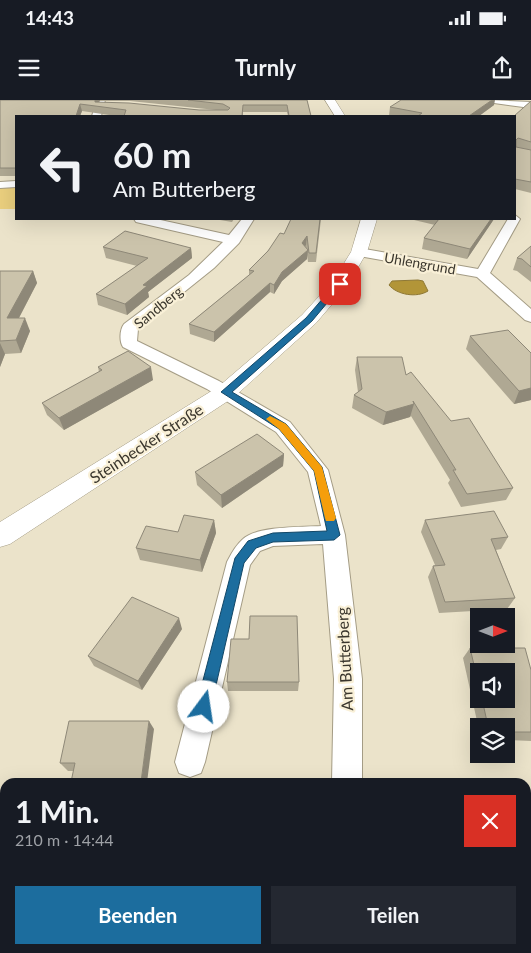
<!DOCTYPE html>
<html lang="de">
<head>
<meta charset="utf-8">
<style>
  body { margin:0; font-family:Lato,sans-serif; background:#242831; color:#f1f3f6; height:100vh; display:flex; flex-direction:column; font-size:19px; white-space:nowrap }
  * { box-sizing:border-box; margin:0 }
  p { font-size:16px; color:#9ea1a6 }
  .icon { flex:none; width:28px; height:28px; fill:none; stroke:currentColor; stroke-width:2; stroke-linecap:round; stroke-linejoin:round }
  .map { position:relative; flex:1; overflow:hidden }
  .panel { position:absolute; left:0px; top:678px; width:531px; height:176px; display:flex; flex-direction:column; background:#171b24; border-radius:15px 15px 0 0; box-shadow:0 5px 20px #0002 }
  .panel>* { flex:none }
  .banner { position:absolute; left:15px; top:15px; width:501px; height:105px; border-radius:0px; box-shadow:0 5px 20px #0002; background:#171b24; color:#f1f3f6; overflow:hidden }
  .needle { width:32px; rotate:90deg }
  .buttons { position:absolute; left:470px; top:508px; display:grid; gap:10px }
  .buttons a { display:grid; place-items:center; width:45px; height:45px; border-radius:0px; background:#171b24; box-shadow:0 5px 20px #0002; font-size:25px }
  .pin { position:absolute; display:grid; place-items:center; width:42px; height:42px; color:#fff; margin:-21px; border-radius:10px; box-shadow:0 2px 8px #0006 }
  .me { position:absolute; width:55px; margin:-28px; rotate:14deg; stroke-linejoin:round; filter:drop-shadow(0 0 4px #0008) }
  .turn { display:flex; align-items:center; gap:18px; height:105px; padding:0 15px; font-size:22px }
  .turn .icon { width:65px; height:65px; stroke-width:2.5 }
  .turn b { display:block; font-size:35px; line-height:42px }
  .round { display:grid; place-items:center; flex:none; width:52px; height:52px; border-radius:0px; background:#242831 }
  .headline { display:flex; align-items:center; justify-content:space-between; height:85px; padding:0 15px }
  h1 { font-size:30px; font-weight:700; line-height:38px }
  .action { display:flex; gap:10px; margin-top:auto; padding:10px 15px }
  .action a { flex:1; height:58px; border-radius:0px; background:#1c6d9e; color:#fff; font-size:20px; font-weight:700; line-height:58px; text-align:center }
  .action a+a { background:#242831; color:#f1f3f6 }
  .status { display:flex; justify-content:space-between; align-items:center; height:35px; padding:0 25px; background:#171b24; direction:ltr }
  .status svg { height:14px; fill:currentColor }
  header { display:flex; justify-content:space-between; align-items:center; height:65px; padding:0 15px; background:#171b24; font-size:22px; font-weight:700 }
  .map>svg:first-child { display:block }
  .green { fill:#eacf7e }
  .water { fill:#b29538; stroke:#8e7835 }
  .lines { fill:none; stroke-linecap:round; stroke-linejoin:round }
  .minor-casing { stroke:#a49c85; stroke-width:2 }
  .tertiary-casing { stroke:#a49c85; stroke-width:1 }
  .minor { fill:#fff; fill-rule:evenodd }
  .tertiary { fill:#fff; fill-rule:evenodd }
  .wall { fill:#afa893; fill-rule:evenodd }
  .shaded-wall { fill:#8e8878 }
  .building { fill:#cbc3ab; stroke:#8e8878 }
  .route { fill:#1c6d9e; stroke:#124767 }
  .slow { fill:#f59e0b }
  .labels { text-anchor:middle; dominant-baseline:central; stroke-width:4.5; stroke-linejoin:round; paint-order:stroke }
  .far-street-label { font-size:14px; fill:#3a362d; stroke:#f9f0d7 }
  .street-label { font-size:16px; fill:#3a362d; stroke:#f9f0d7 }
</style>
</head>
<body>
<div class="status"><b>14:43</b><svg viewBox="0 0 49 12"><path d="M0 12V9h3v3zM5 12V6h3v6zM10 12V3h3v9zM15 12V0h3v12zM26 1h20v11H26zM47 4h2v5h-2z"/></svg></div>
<header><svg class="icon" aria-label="menu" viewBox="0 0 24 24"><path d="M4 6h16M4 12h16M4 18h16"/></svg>Turnly<svg class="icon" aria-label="share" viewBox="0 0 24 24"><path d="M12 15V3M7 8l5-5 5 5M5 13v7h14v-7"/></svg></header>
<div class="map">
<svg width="531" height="853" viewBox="0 0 531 853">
  <rect width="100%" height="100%" fill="#ebe3ca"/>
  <!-- green -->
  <path class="green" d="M16,84V109H0V85Z"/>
  <!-- water -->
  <path class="water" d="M418,180L423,181L428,191C417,198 397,195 389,185L392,181Z"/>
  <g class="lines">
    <!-- minor casing -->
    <g class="minor-casing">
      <g id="minor">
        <path d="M97,0H105L101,16H92Z"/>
        <path d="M490,0L531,2V8L494,3Z"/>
        <path d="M16,81V87L0,88V82Z"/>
        <path d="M515,115L520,119L490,173L531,209V222L525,220L477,177L359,156L352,152L359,148L478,169L508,119H515Z"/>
        <path d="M134,119H156L229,135L242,119H254L239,143L214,168L138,229L137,241L219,281L290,322L328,370L345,435L362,579V682H332L334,579L323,444L273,446L260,451L250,465L205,662L201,673L190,677L179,673L175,662L227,462C231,454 236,445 243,439C257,426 302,427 321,426L308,372L276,332L207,289L123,247C119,241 120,229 124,224L189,175L223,142L136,122Z"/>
        <rect x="326" y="849" width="36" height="4"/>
      </g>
    </g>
    <!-- tertiary casing -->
    <g class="tertiary-casing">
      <g id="tertiary">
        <path d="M325,0H335L345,16H335Z"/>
        <path d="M361,119H377L367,152L346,188L316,223L234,297L10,444L0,447V422L218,287L302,215L333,181L351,152Z"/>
      </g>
    </g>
    <!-- minor -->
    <use href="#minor" class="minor"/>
    <!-- tertiary -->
    <use href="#tertiary" class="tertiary"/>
  </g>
  <!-- wall -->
  <g class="wall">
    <path d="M0,0H307L311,16H288L287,12H243V16H116L82,11L80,16H16V76H0ZM100,1H130L216,10H199L98,3Z"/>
    <path d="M531,1V93L515,89V16Z"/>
    <path d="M494,5L479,16H389L390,7Z"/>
    <path d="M214,119H234L232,122Z"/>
    <path d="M321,119L316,162H308L307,155V159L282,181L274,194L270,192L214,242L190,234L189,224L249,175V170L284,134Z"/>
    <path d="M414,119H494L467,159L422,149L424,138L435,125L414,120Z"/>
    <path d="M531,146V182L517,171L513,170L517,158Z"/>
    <path d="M103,147L191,148L192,158L148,192L149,197L127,215L98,205L96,194L137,166L106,158Z"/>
    <path d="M0,171H33L37,183L19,218L30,231L21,253L5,254L0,267Z"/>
    <path d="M470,236L531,253V300L514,304L466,249Z"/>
    <path d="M357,257L406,275L451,321L513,388L506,400L461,407L448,383L450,380L411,316L410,317L383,325L352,308L354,295L358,292L355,270Z"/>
    <path d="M98,267L153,280L64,330L47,315L42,303L99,272Z"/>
    <path d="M284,354L283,366L222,408L197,385L195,372Z"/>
    <path d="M214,420L216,433L202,472L140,460L136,448L178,432Z"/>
    <path d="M425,420L508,437L501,449L496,450L515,498L507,509L439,513L428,477L433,466L435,465L421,432Z"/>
    <path d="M182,529L142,590L94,566L88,556Z"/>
    <path d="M470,548L531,570V641L506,640V626H479V630L463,558ZM479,571L506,599H479Z"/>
    <path d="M227,582H299L298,591H228Z"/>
    <path d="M154,629L73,671H68L60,663Z"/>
    <path d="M531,810V853H501L499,849H526V814Z"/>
  </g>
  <!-- shaded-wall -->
  <g class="shaded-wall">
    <path d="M94,0H100V1L95,4Z"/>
    <path d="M492,0H495L494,5L479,16H469Z"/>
    <path d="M80,4L82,11L80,16H76Z"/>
    <path d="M491,119H494L467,159L470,149Z"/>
    <path d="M307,136L306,145L301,152L302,143Z"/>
    <path d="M191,148L192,158L148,192L149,197L127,215L125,204L143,185Z"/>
    <path d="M308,150L307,159L282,181L274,194V185L282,172Z"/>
    <path d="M33,171L37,183L12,231L7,218Z"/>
    <path d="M270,183V192L214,242V232Z"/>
    <path d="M25,218L30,231L21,253L16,240Z"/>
    <path d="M0,243L5,254L0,267Z"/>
    <path d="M151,267L153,280L64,330L59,318Z"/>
    <path d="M531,288V300L514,304L519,291Z"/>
    <path d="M414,304L410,317L383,325L386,312Z"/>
    <path d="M284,354L283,366L222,408L221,395Z"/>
    <path d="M214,420L216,433L202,472L200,460Z"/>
    <path d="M179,518L182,529L142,590L138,581Z"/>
    <path d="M149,621L154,629L147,682H141Z"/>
  </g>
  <!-- building -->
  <g class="building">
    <path d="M0,0H95V2L129,3L199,10H228L230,8L223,4L188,0H307L311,16H289L287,5H243L242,16H124L126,10L80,4L76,16H16V68H0Z"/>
    <path d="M401,0H492L469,16H418L422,13L390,7Z"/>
    <path d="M531,1V42L518,38L516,40V47L531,50V82L515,79L514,16Z"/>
    <path d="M291,119H320L316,153H309L307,136L302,143L308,150L282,172L274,185L270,183L214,232L189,224L254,171L249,170L268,151L280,133L284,134Z"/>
    <path d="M439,119H491L470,149L424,138Z"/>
    <path d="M125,131L191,148L143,185L147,186L125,204L96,194L148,158L103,147Z"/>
    <path d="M531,146V167L522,159L517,158Z"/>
    <path d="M0,171H33L7,218H25L16,240L0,241Z"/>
    <path d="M508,230L531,253V288L519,291L470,236Z"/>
    <path d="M128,251L151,267L59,318L42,303L102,270L98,267Z"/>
    <path d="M357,257H402L406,275L411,272L451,321L469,318L513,388L467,394L453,370H456L413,301L414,304L386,312L354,295L362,289Z"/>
    <path d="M257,334L284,354L221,395L195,372Z"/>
    <path d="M494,411L508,437L491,439L515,498L445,502L433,466L445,465L425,420Z"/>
    <path d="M184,415L214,420L200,460L136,448L146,426L178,432Z"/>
    <path d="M132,497L179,518L138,581L88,556Z"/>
    <path d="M250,516H297L299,582H227L231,539H249Z"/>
    <path d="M470,548H525L531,570V632H506V626H488L482,599H506V571H479V586Z"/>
    <path d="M69,621H149L141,682H71L75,663H60Z"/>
    <path d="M531,821V853H516L515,849H526V825Z"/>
  </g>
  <!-- route -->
  <path class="route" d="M337,182L343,184L312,221L232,292L286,324L322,367L340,435L334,440L273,442L256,448L244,463L211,607L209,612L204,614L198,612L196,607L235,458L248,441L273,433L327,431L314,371L279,329L221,292L306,218Z"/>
  <!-- slow -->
  <path class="slow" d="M270,316L286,324L322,367L336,418L334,421H326L325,418L314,371L279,329L266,319Z"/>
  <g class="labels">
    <!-- far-street labels -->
    <g class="far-street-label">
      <text transform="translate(420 163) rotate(10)">Uhlengrund</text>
      <text transform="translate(158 207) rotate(-39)">Sandberg</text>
    </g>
    <!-- street labels -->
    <g class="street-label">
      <text transform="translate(146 343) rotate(-33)">Steinbecker Straße</text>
      <text transform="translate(344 559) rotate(-93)">Am Butterberg</text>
    </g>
  </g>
</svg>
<div class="buttons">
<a><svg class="needle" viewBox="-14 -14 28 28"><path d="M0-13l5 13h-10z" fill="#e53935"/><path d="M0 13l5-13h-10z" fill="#9ea1a6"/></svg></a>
<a><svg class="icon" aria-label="sound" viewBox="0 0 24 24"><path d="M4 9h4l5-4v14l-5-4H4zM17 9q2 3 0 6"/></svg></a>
<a><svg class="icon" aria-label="layers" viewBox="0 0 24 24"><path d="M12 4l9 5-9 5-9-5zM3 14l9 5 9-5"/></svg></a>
</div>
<div class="pin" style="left:340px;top:184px;background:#d93025"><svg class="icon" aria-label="arrive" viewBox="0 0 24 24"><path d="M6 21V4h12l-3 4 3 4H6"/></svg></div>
<svg class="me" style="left:204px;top:607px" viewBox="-20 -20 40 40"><circle r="19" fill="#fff"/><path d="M0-13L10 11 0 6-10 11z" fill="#1c6d9e"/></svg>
<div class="banner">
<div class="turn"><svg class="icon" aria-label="left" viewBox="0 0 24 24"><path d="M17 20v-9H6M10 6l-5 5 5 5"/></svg><div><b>60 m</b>Am Butterberg</div></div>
</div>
<section class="panel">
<div class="headline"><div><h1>1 Min.</h1><p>210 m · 14:44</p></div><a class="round" style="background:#d93025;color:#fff"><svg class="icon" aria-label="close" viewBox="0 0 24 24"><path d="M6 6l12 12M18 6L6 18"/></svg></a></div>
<div class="action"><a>Beenden</a><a>Teilen</a></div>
</section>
</div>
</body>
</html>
